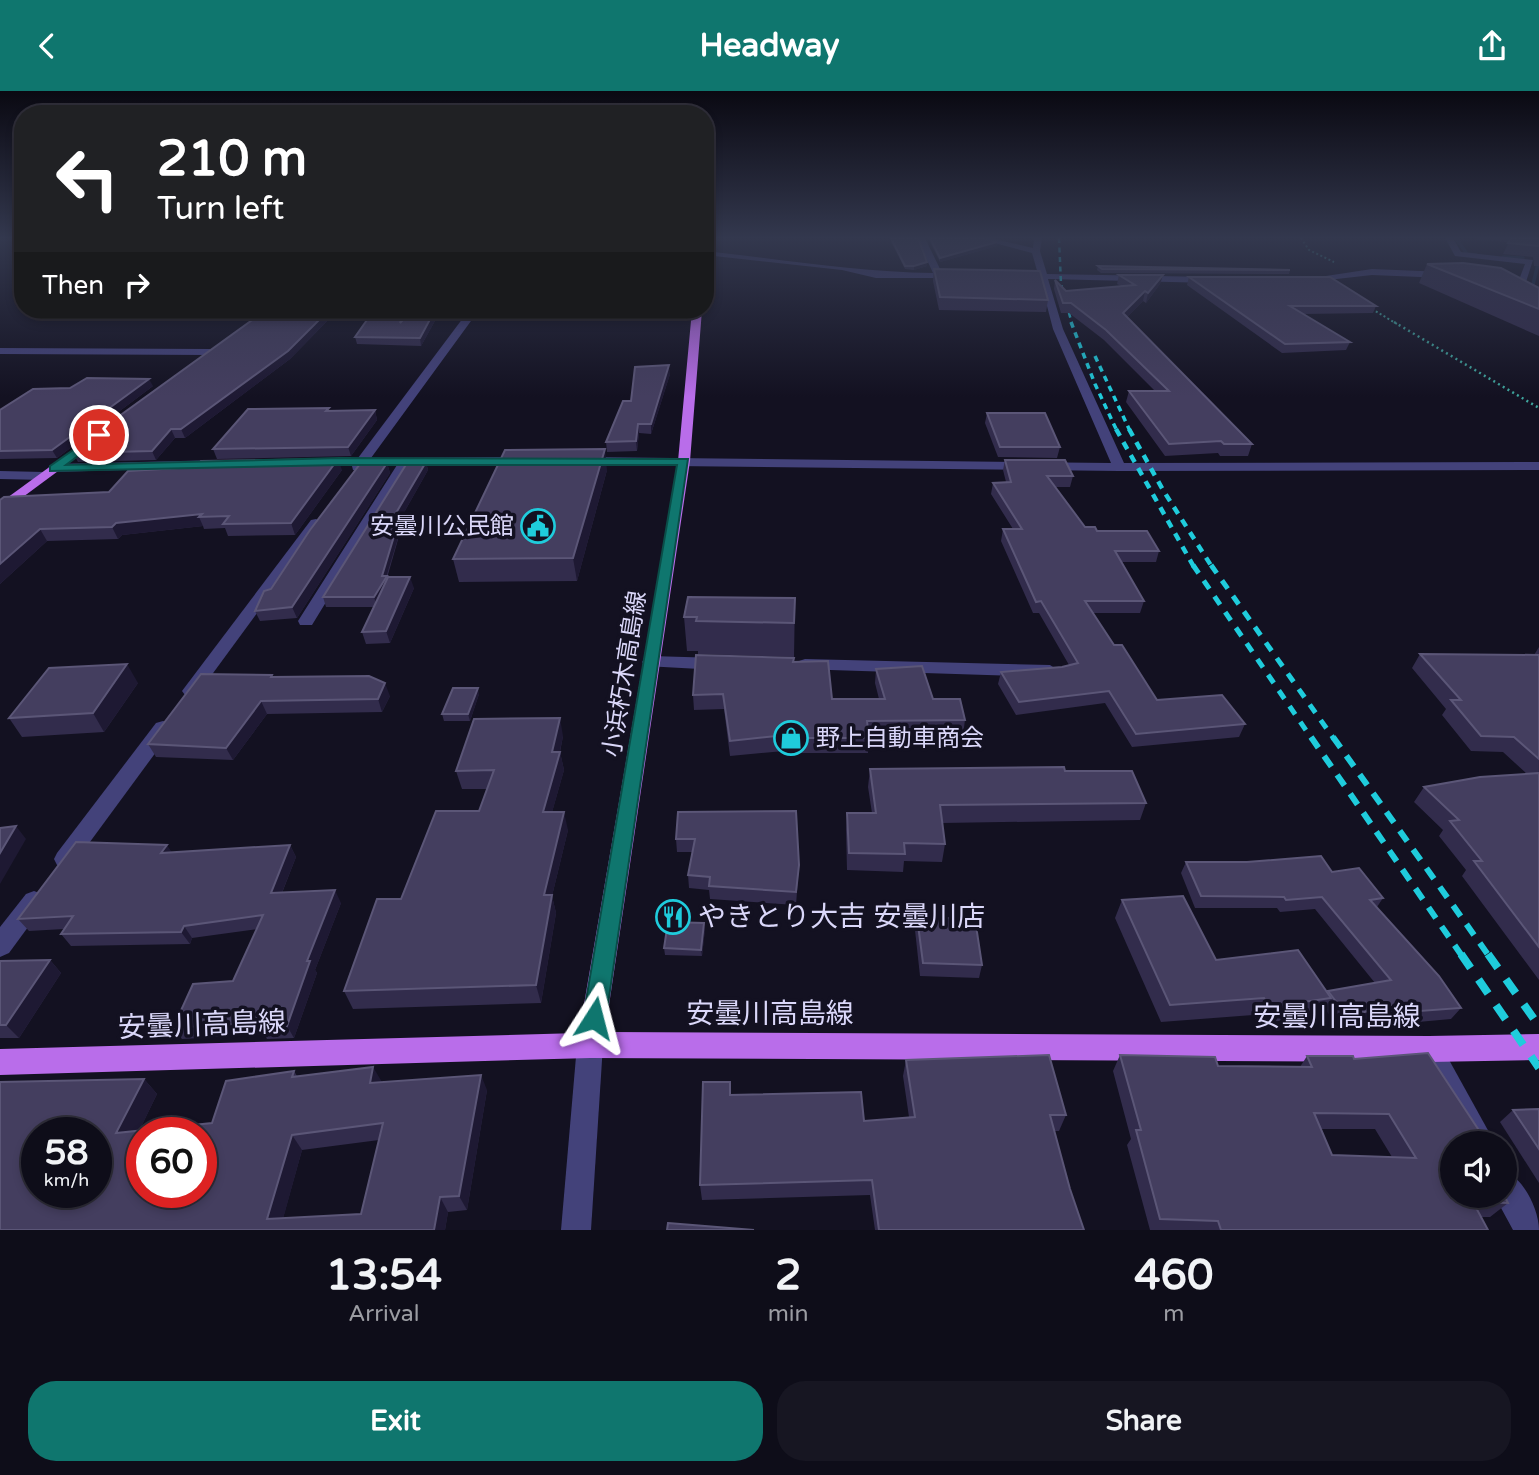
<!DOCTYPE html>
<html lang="en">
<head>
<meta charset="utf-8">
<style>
  body { margin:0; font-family:"Varela Round","Noto Sans JP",sans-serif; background:#171622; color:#f1f3f6; height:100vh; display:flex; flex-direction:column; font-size:26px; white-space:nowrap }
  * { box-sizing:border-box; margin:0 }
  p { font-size:23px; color:#9b9ca2 }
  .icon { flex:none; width:38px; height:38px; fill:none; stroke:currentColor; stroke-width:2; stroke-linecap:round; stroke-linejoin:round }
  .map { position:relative; height:1139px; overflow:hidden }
  .sheet { display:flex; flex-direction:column; background:#0e0d19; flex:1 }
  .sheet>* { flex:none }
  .guide { position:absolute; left:14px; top:14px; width:700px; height:214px; border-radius:28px; box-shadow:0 4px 10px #0003,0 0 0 2px #2e2d38; background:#202124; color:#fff; overflow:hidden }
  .tools { position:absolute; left:1440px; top:1040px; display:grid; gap:14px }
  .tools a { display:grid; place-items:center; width:77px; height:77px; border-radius:50%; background:#0e0d19; box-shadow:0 4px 10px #0003,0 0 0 2px #2e2d38; font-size:35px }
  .speed { position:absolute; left:21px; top:1026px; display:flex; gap:14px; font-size:35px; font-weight:700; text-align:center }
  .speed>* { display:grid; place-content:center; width:91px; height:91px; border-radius:50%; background:#0e0d19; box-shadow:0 4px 10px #0003,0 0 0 2px #2e2d38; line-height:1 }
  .speed small { font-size:18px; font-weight:400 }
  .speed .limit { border:10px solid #d22; background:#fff; color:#111 }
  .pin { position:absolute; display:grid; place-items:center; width:60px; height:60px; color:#fff; margin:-30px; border:4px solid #fff; border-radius:50%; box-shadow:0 2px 7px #0007 }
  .me { position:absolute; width:77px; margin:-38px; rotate:9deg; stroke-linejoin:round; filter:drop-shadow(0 0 5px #0008) }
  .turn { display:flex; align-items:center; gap:24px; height:147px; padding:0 28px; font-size:32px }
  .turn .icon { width:91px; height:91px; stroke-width:2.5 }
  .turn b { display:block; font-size:49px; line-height:60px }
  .then { display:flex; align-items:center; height:66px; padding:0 28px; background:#0003; gap:14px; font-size:26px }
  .eta { display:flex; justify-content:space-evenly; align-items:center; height:119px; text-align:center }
  .eta b { font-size:42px; font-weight:800; line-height:49px }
  .primary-button { display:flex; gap:14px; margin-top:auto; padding:14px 28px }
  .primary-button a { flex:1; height:80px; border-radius:28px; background:#0f766e; color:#fff; font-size:28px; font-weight:800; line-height:80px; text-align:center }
  .primary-button a+a { background:#171622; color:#f1f3f6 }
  header { display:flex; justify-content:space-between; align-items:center; height:91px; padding:0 28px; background:#0f766e; color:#fff; font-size:32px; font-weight:800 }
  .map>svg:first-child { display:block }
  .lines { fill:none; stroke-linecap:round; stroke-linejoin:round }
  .stream { stroke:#172945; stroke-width:3.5 }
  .path-far1 { stroke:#3fa59d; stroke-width:2; stroke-dasharray:2 2.5; stroke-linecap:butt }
  .path { stroke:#3fa59d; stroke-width:2.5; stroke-dasharray:2 3.5; stroke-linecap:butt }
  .minor { fill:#43427a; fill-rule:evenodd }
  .major { fill:#b96dea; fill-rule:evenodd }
  .rail-far5 { stroke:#1fccdc; stroke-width:2.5; stroke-dasharray:5 4.5; stroke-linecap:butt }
  .rail-far4 { stroke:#1fccdc; stroke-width:3.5; stroke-dasharray:6 5; stroke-linecap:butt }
  .rail-far3 { stroke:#1fccdc; stroke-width:4.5; stroke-dasharray:8 7; stroke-linecap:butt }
  .rail-far2 { stroke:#1fccdc; stroke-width:5; stroke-dasharray:10 9; stroke-linecap:butt }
  .rail-far1 { stroke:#1fccdc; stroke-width:6; stroke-dasharray:13 10; stroke-linecap:butt }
  .rail { stroke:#1fccdc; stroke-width:8; stroke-dasharray:17 14; stroke-linecap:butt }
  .wall { fill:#322c4c; fill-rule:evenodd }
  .shaded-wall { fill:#1e1933 }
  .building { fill:#443e5f; stroke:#5b5677; stroke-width:2; fill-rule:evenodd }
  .route { fill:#0f766e; stroke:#0a4d48; stroke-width:2 }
  .labels { text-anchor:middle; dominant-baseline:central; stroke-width:7; stroke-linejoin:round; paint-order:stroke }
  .poi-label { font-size:24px; fill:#dad7f9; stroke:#131121; text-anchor:end }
  .street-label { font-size:24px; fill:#dad7f9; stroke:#131121 }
  .near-poi-label { font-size:28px; fill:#dad7f9; stroke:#131121; text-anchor:start }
  .near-street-label { font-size:28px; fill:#dad7f9; stroke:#131121 }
</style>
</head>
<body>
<header><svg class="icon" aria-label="back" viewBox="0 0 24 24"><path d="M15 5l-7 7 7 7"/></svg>Headway<svg class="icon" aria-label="share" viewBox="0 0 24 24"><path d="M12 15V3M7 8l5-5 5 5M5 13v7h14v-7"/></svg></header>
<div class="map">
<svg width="1539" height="1139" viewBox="0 0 1539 1139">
  <rect width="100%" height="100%" fill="#131121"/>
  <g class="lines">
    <!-- stream -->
    <g class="stream">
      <path d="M1456,147L1467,163L1476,164"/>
      <path d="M1503,166L1523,167"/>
      <path d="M1533,193L1539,169"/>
    </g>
    <!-- path-far1 -->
    <g class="path-far1">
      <path d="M1301,147L1309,159L1334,171"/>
      <path d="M1372,218L1397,233"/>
    </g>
    <!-- path -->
    <path class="path" d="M1394,231L1539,317"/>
    <!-- minor -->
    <g class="minor">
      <path d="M917,147H925L942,182L959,183V187H876L842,179L705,164V160C781,168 857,181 933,182Z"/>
      <path d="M976,147H990L1033,157L1034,147H1042L1040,160L1047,183L1212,186L1216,189L1212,192L1048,188L1063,238L1124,372L1539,371V379L1119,380L582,374L576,370L582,366L1111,372L1053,238L1040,188L1015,185L1019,182L1038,183L1032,162Z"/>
      <path d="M1445,147H1453L1461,161L1533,169L1525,194L1521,197L1517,194L1525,173L1455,165Z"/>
      <path d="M1372,178L1445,181L1449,184L1445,187L1372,184L1310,191L1306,188Z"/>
      <path d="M469,219H479L371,367L523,366L529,370L523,374H410L312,534H300L298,530L397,374L366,375L358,380L353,379L352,375H316L310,371L316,367H358Z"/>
      <path d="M0,257L210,258L215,261L210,264L0,263Z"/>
      <path d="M222,369L227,370V376L54,381L48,377L54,373Z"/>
      <path d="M0,380L44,381L51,385L44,389L0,388Z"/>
      <path d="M316,428L323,432L197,604H185L182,600L185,596L311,429Z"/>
      <path d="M651,565L718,567L727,573L718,579L645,575L642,571L645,567Z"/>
      <path d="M805,568L1050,574L1059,580L1050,586L799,578L796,574L799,570Z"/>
      <path d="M163,630L170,632L173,637L170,642L73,774L65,777L57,774L54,768L57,762L156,632Z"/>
      <path d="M34,800L42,803L46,810L42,817L9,862L0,866V836L26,803Z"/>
      <path d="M590,941L599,945L603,954L591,1139H561L577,954L581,945Z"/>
      <path d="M1429,945L1438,949L1495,1052H1465L1416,958L1420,949Z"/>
      <path d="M1505,1080C1524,1088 1539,1119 1539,1139H1513L1494,1104H1505Z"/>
    </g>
    <!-- major -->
    <g class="major">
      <path d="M692,219H702L690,370L605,941L1429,945L1539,943V969L1429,971L590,967L0,984V958L579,942L678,370Z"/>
      <path d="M92,345L96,346V352L0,423V412Z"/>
    </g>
    <!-- rail-far5 -->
    <path class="rail-far5" d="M1059,147L1061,193L1072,233"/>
    <!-- rail-far4 -->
    <g class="rail-far4">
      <path d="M1071,231L1095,293L1117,340"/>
      <path d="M1095,265L1130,340"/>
    </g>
    <!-- rail-far3 -->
    <g class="rail-far3">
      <path d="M1116,338L1194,476"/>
      <path d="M1129,338L1163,399L1212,476"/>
    </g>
    <!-- rail-far2 -->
    <g class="rail-far2">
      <path d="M1193,474L1312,648"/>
      <path d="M1211,474L1334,648"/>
    </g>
    <!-- rail-far1 -->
    <g class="rail-far1">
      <path d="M1311,646L1462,865"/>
      <path d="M1333,646L1489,865"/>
    </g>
    <!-- rail -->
    <g class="rail">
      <path d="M1461,863L1539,977"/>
      <path d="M1488,863L1539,935"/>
    </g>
  </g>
  <!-- wall -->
  <g class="wall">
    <path d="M889,147H918L927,171V175L914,179L905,178Z"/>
    <path d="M928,147H980L997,155L940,171Z"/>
    <path d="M1476,147H1539V175H1534L1533,166L1503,163L1509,151L1478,149Z"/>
    <path d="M1427,173L1539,197V245L1419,192Z"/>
    <path d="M1098,175L1290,179L1289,183L1101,182L1097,179Z"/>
    <path d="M934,178L1048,209L1046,221L939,219L933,190Z"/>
    <path d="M1119,184H1163L1160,193L1146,212L1143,210L1127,226L1252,353L1248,365H1220L1218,362L1165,365L1126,311L1129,300H1155L1104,249L1069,222H1061L1054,198L1055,189L1066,200L1121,195L1117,193Z"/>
    <path d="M1189,186L1376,215L1373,222L1303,223L1350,251L1346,259L1282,262L1187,194Z"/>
    <path d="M263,219H338L290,268L185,347H175L156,369L78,371L73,362L76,358L75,357L257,225V224Z"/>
    <path d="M374,219H408L406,225L441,219L421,255L357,253L355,246Z"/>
    <path d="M670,283L651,343L639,342L637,360L607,361L606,351L631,310Z"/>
    <path d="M153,295L57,367L0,368V319Z"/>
    <path d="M375,319L377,329L351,365L217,368L213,358Z"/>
    <path d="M987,322L1060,356L1057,367L998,366L985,332Z"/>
    <path d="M1005,369L1073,385L1070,396H1055L1085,436L1159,460L1156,471H1122L1144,510L1140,522H1093L1114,554L1157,609L1245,633L1239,646L1132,656L1105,612L1016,624L998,593L1001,581L1062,576L1069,574L1039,522H1033L1001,450L1003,438H1013L991,403L993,392L1006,391L1003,379Z"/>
    <path d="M426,371L428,379L402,425L403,431L387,487L414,497L390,552L366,553L362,541L374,516H326L323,506Z"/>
    <path d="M387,372L390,382L297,527L260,530L255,520L271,498Z"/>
    <path d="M342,379L295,444L228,445L225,437L204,438L203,435L122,444L118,448L47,450L0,493V409L109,401Z"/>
    <path d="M607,379L577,490L459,491L453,468Z"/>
    <path d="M795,507L794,566L698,563V560H687L684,526Z"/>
    <path d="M1539,556V889L1462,785L1466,779L1439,745L1443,739L1414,711L1424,696L1527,683L1503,661L1471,660L1442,624L1446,618L1412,577L1420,563L1534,564Z"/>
    <path d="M793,571L832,608H879L875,592L876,578L933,608L965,629L963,644L869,645L868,662H795V659L730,665L724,618L694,619L693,604Z"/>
    <path d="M273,586L390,605L382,621L267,623L233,669L156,666L148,653Z"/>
    <path d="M138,592L104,641L22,646L9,627Z"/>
    <path d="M479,603L470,630H444L442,623Z"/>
    <path d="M563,645L560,661L564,679L552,721L568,739L552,805L556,822L541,912L353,918L344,900L401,808L479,720L487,698H462L456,680Z"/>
    <path d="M870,678L1065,680L1146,712L1140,729L942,732L945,753L942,771L904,770L903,781L847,779L846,739L847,722H872L868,696Z"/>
    <path d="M678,721L799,774L796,814L710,808L709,799L689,797L688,784L692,761H677L676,748Z"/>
    <path d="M290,754L296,766L282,802L341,812L315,879L317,882L294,947L267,948L264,943L182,948L173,937L233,890L257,838L192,847L190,853L71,855L61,843L64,838L29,840L18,828L172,762Z"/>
    <path d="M1186,771L1332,781L1383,807L1377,816L1461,917L1451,928L1396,933L1391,925L1339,936L1324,917L1319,924L1259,933L1253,924L1161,931L1115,827L1122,809L1216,869L1327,902L1328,900L1375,892L1315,818L1280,821L1277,817H1195L1181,782Z"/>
    <path d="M917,826L982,874L979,887L920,885L915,839Z"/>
    <path d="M705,838L702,865L665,864L664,857Z"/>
    <path d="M50,869L61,882L19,947H0V870Z"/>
    <path d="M1120,964L1218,975L1300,976L1307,965L1354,968L1482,1044L1475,1050L1508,1112L1490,1126H1481L1488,1139H1150L1127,1054L1131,1048L1113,980ZM1320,1038H1375L1392,1066L1332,1064Z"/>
    <path d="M906,969L1066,1024L1059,1040H1054L1070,1098L1084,1139H875L870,1104L702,1109L700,1094L731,1004L864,1030L909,1026L903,985Z"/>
    <path d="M294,980L297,985L487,999L467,1119L448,1121L445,1139H0L144,988L157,1003L139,1040L212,1032ZM379,1049L361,1123L283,1127L302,1059Z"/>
    <path d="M1539,1018V1092L1500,1031L1513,1019Z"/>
  </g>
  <!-- shaded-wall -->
  <g class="shaded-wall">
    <path d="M997,151V155L940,171V167Z"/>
    <path d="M927,171V175L914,179V175Z"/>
    <path d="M1163,184L1160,193L1146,212L1148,202Z"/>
    <path d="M1145,200L1143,210L1121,232L1123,222Z"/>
    <path d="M329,219H338L290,268L185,347L181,338Z"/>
    <path d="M404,219H408L402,239L400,232Z"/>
    <path d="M435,219H441L421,255L420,247Z"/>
    <path d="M669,274L670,283L651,343V333Z"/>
    <path d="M149,288L153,295L57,367L52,359Z"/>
    <path d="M375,319L377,329L351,365L348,356Z"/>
    <path d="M638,333L639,342L637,360L636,350Z"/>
    <path d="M171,338L175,347L156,369L152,360Z"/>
    <path d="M605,358L607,379L577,490L573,467Z"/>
    <path d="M338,368L342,379L295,444L291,432Z"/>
    <path d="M426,371L428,379L402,425L403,431L377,516L374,506L382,485L396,422Z"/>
    <path d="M387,372L390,382L297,527L292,516Z"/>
    <path d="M202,423L199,426L203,435L122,444L118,448L112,436L116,432Z"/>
    <path d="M40,438L47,450L0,493V473Z"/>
    <path d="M410,486L414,497L390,552L386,540Z"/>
    <path d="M127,573L138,592L104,641L93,622Z"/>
    <path d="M385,592L390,605L382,621L378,608Z"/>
    <path d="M478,597L479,603L470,630L468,623Z"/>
    <path d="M261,610L267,623L233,669L226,657Z"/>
    <path d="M560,627L563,645L557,674L560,661L564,679L547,739L543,721L552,661Z"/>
    <path d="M564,721L568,739L552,805L556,822L541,912L536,894L544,804Z"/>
    <path d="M16,735L26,748L0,793V762Z"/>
    <path d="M167,754L175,766L161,762Z"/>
    <path d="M290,754L296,766L277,814L271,802Z"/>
    <path d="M335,799L341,812L315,879L317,882L294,947L287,935L307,870Z"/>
    <path d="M704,832L705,838L702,865L701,859Z"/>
    <path d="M184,835L192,847L190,853L181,841Z"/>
    <path d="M50,869L61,882L19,947L6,934Z"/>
    <path d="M1400,913L1391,925L1339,936L1347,925Z"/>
    <path d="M373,976L382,991L370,992Z"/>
    <path d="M481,984L487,999L467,1119L459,1105Z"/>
    <path d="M144,988L157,1003L131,1057L116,1042Z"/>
    <path d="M292,1044L302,1059L280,1139L267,1128Z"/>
    <path d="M440,1106L448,1121L445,1139H434Z"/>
  </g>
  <!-- building -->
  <g class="building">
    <path d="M891,147H918L927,171L914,175H905Z"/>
    <path d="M930,147H980L997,151L940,167Z"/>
    <path d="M1511,147H1539V156V155L1508,152Z"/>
    <path d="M1463,172L1501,177L1539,197V218L1427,173Z"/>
    <path d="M1098,175L1290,179L1102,178Z"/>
    <path d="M934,178L1040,180L1048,209L940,206Z"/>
    <path d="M1119,184H1163L1148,202L1145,200L1123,222L1252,353H1224L1221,350L1169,353L1129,300H1169L1106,239L1071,212H1063L1055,189L1066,200L1135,194Z"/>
    <path d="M1189,186H1330L1376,215H1290L1350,251L1285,253Z"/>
    <path d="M263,219H329L288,260L181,338H171L152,360L73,362L78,357H75L259,224H257Z"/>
    <path d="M374,219H404L400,232L412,219H435L420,247L355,246Z"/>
    <path d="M669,274L651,333H638L636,350L606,351L623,310H631L635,276Z"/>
    <path d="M87,287L149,288L52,359L0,360V319L33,298L70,297Z"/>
    <path d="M329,317L326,320L375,319L348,356L213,358L248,318Z"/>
    <path d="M987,322H1045L1060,356H1000Z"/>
    <path d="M605,358L573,467L453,468L505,359Z"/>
    <path d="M338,368L291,432L223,433L229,425L199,426L202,423L116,432L112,436L40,438L0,473V409L4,406L109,401L128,380L196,376L201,370Z"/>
    <path d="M1005,369H1065L1073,385H1047L1085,436H1095L1097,440H1147L1159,460H1115L1144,510H1085L1114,554H1122L1157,609L1222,604L1245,633L1136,643L1109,600L1019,611L1001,581L1062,576L1078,572L1041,510L1036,511L1003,438H1022L993,392L1011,391Z"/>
    <path d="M426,371L396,422H401L382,485H387L374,506H323L407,372Z"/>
    <path d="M387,372L292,516L255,520L264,500L271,498L310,439L360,373Z"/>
    <path d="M388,486H410L386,540L362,541Z"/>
    <path d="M688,506L795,507L794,532L696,530L697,526H684Z"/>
    <path d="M1420,563L1539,564V668L1514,646L1481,645L1451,609H1461Z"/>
    <path d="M696,564L794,567L793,571L828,570L832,608H885L876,578L922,575L933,608H960L965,629L867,630L869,647H795V643L730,650L723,603L693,604Z"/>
    <path d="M127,573L93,622L9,627L49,577Z"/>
    <path d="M201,583L272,584L271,586L369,585L385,592L378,608L261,610L226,657L148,653Z"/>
    <path d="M453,597H478L468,623H442Z"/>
    <path d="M560,627L552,661H560L543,721H564L544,804H552L536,894L344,900L377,808H401L436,720H479L494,679L456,680L474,628Z"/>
    <path d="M1064,676L1065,680H1132L1146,712L940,714L945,753L904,752L905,763L849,762L847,722H876L870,678Z"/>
    <path d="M1539,682V856L1474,770H1482L1450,730L1459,729L1424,696L1480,686Z"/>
    <path d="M796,720L799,774L796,801L709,795L710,786L688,784L695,748H676L678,721Z"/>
    <path d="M16,735L0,762V737Z"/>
    <path d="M76,751L167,754L161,762L290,754L271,802L335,799L307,870H310L287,935L259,936L261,931L173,937L193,893L233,890L263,824L184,835L181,841L61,843L73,825L18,828Z"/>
    <path d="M1321,765L1332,781L1359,777L1383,807L1370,809L1439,885L1461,917L1406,921L1400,913L1347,925L1328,900L1391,889L1322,806L1286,809L1284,806L1201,805L1186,771H1247Z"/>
    <path d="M1183,805L1216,869L1298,859L1331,907L1269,916L1264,907L1170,914L1122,809Z"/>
    <path d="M917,826L975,828L982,874L923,872Z"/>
    <path d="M668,831L704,832L701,859L664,857Z"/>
    <path d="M50,869L6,934H0V870Z"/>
    <path d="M1428,962L1482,1044L1472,1045L1476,1052H1452V1104H1504L1508,1112L1473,1111L1488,1139H1221L1218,1130L1160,1128L1136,1039H1141L1120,964L1215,966L1218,975L1312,976L1307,965H1353L1354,968ZM1314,1022L1389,1023L1416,1067L1332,1064Z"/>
    <path d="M1049,964L1066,1024H1050L1070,1098L1084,1139H879L872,1089L700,1094L703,991H730V1004L861,1001L864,1030L915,1026L906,969Z"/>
    <path d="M373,976L370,992L481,984L459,1105L440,1106L434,1139H0V991L144,988L116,1042L212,1032L226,990L294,980L292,986ZM383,1032L361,1123L267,1128L292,1044ZM37,1041H96V1101H37ZM142,1041H201V1101H142Z"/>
    <path d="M1539,1018V1058L1513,1019Z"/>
    <path d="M668,1132L754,1139H667Z"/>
  </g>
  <!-- sky -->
  <linearGradient id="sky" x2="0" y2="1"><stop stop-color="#0a0912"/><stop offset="0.48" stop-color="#33384e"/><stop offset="1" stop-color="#33384e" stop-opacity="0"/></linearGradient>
  <rect width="1539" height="306" fill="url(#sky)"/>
  <!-- route -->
  <path class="route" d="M99,341L104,344L102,347L66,374L339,367L688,368L606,927L603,934L594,938L586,934L583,927L677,374H339L50,380V375Z"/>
  <!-- icons -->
  <defs>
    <g id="civic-ring" transform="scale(1.75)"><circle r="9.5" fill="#131121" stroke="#1fccdc" stroke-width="1.5"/><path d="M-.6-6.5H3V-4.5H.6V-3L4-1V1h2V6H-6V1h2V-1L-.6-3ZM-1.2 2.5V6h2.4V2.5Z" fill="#1fccdc"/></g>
    <g id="shop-ring" transform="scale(1.75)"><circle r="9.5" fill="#131121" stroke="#1fccdc" stroke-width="1.5"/><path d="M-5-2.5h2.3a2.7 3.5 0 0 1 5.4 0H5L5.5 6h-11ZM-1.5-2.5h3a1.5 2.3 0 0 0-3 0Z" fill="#1fccdc"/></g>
    <g id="restaurant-ring" transform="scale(1.75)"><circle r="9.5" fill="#131121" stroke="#1fccdc" stroke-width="1.5"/><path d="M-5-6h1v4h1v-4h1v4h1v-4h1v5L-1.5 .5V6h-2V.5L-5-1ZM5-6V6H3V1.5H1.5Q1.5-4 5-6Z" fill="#1fccdc"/></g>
  </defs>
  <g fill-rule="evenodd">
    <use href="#civic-ring" x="538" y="435"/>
    <use href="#shop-ring" x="791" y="647"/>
    <use href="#restaurant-ring" x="673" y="826"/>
  </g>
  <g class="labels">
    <!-- poi labels -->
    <g class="poi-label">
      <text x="514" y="435">安曇川公民館</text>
      <text x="816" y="647" text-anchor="start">野上自動車商会</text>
    </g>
    <!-- street labels -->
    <g class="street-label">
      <text transform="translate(625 583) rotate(-81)">小浜朽木高島線</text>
    </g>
    <!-- near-poi labels -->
    <g class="near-poi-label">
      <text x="698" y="826">やきとり大吉 安曇川店</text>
    </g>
    <!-- near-street labels -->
    <g class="near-street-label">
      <text x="770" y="923">安曇川高島線</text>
      <text x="1337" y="926">安曇川高島線</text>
      <text transform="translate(202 934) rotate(-2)">安曇川高島線</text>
    </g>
  </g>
</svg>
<div class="tools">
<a><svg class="icon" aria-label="sound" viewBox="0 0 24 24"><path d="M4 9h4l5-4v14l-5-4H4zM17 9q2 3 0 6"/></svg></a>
</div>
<div class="speed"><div>58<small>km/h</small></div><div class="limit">60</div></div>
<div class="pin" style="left:99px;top:344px;background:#d93025"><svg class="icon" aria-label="arrive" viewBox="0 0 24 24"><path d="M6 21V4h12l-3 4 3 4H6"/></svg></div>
<svg class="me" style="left:594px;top:927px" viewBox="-20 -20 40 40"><path d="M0-17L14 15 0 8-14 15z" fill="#0f766e" stroke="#fff" stroke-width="4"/></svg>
<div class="guide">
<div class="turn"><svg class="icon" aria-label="left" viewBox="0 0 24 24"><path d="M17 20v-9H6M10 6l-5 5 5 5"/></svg><div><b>210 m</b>Turn left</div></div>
<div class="then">Then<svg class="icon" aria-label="right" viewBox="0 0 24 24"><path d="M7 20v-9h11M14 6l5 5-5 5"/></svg></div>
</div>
</div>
<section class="sheet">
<div class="eta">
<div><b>13:54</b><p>Arrival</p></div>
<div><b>2</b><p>min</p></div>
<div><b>460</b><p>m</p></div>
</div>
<div class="primary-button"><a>Exit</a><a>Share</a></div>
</section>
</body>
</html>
